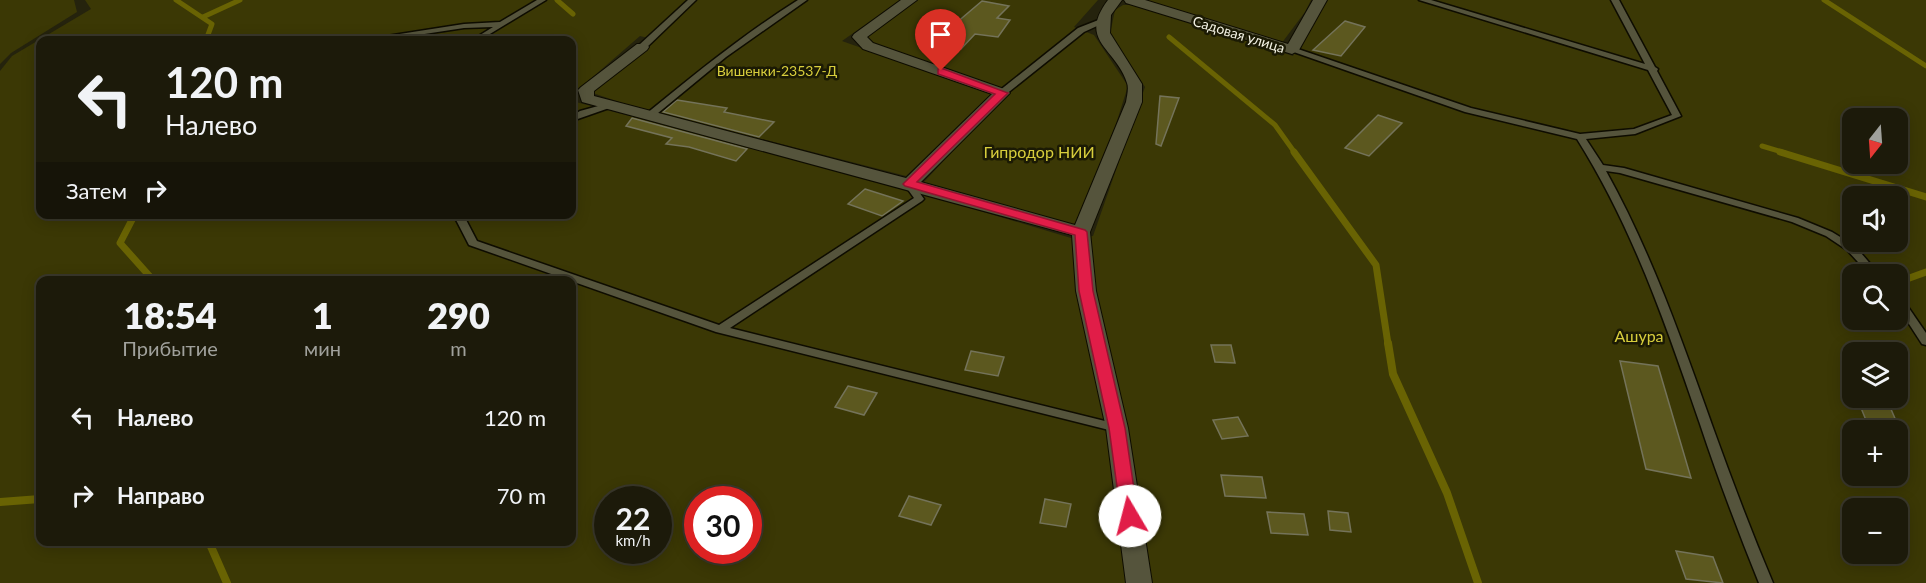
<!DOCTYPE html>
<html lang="ru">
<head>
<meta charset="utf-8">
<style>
  body { margin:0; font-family:Lato,sans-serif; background:#292718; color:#f1f3f6; height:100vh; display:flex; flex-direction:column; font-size:22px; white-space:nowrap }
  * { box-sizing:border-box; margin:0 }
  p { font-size:20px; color:#a0a19c }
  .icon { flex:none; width:33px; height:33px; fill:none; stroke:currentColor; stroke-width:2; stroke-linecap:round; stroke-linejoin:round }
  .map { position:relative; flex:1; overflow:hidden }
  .sheet { position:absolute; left:36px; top:276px; width:540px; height:270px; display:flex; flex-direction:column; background:#1c1a0a; border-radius:12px; box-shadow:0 3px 15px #0003,0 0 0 2px #3a382b }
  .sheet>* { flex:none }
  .top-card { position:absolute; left:36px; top:36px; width:540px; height:183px; border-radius:12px; box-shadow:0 3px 15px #0003,0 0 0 2px #3a382b; background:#1c1a0a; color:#f1f3f6; overflow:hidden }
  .needle { width:39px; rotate:197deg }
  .fabs { position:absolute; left:1842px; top:108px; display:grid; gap:12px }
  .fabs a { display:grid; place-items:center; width:66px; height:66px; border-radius:12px; background:#1c1a0a; box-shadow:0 3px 15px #0003,0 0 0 2px #3a382b; font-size:30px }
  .speed { position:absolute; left:594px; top:486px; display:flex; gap:12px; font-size:30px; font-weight:700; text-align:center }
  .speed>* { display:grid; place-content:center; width:78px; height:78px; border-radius:50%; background:#1c1a0a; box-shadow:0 3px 15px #0003,0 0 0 2px #3a382b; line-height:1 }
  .speed small { font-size:15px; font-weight:400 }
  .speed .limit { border:9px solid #d22; background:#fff; color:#111 }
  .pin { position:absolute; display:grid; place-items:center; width:51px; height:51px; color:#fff; margin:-62px -26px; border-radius:50% 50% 50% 0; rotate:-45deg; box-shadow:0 0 6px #0007 }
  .pin .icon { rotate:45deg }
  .me { position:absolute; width:66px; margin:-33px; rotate:352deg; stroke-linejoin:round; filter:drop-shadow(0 0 4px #0008) }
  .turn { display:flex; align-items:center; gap:21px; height:126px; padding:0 30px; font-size:27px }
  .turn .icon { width:78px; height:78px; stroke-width:2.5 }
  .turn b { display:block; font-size:42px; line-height:51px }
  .then { display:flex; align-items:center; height:57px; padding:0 30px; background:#0003; gap:12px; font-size:22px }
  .eta { display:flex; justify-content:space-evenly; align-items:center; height:102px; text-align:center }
  .eta b { font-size:36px; font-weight:800; line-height:42px }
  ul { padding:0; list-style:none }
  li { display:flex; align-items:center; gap:18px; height:78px; padding:0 30px }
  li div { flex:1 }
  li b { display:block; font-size:22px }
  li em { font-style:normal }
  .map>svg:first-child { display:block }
  .green { fill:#3b3805; fill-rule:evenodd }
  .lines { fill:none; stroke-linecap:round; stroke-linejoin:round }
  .stream-far2 { stroke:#696303; stroke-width:5 }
  .stream-far1 { stroke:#696303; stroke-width:7 }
  .stream { stroke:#696303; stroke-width:8 }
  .building { fill:#5c581f; stroke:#74735a; stroke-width:1.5 }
  .service-casing { stroke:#0e0c00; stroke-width:3 }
  .minor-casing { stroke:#0e0c00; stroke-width:2 }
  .service { fill:#55543c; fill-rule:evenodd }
  .minor { fill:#55543c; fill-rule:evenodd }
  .route { fill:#e11d48; stroke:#92132f; stroke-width:1.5 }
  .labels { text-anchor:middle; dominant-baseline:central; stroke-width:5; stroke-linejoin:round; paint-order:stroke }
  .far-street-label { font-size:14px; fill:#f4f3e5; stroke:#1b1a04 }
  .far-park-label { font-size:14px; fill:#d8ce3c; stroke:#1b1a04 }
  .park-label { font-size:16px; fill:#d8ce3c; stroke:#1b1a04 }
</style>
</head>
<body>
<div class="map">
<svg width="1926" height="583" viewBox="0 0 1926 583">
  <rect width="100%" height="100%" fill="#25230d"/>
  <!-- green -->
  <g class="green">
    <path d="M0,0H74L77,12L11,53L0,64Z"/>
    <path d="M85,0H900L842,41L991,94L906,176L622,103L593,93L656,40L640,36L572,95V40H40V214H572V101L897,186L1071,238L1093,236L1145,87L1110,34L1115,10L1123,5H1138L1293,56L1325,0H1926V583H0V71L12,56L91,9ZM1852,118H1898V164H1852ZM1852,196H1898V242H1852ZM1852,274H1898V320H1852ZM40,280H572V542H40ZM1852,352H1898V398H1852ZM1852,430H1898V476H1852ZM608,500H658V550H608ZM698,500H748V550H698ZM1852,508H1898V554H1852Z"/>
    <path d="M914,0H1098L1074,27L1094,35L1128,86L1115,127L1076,226L923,183L1009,91C971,79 894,61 866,37Z"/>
    <path d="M1143,0H1311L1305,12L1281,44Z"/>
  </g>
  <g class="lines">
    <!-- stream-far2 -->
    <g class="stream-far2">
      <path d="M176,0L212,24L206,40"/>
      <path d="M557,0L573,14"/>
      <path d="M1824,0L1926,66"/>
      <path d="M203,17L240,0"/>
      <path d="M1169,37L1275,125L1295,153"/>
      <path d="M1762,146L1785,153"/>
    </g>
    <!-- stream-far1 -->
    <g class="stream-far1">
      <path d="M1294,152L1376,265L1388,344"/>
      <path d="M1780,152L1926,197"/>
      <path d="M135,214L120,243L153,280"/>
      <path d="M1904,280L1926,272"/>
    </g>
    <!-- stream -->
    <g class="stream">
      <path d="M1388,343L1393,374L1447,493L1478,583"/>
      <path d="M0,502L40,499"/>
      <path d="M209,542L227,583"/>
    </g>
  </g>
  <!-- building -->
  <g class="building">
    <path d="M982,1L1009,6L997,18L1010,20L998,37L975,34L961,49L935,41Z"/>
    <path d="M1345,21L1365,27L1341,56L1313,50Z"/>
    <path d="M1160,96L1179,98L1161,146L1156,144Z"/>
    <path d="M677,100L727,108L724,112L774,122L759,137L663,112Z"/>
    <path d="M1378,115L1402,123L1369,156L1345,148Z"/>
    <path d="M632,118L747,149L736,161L689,147L666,144L672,138L626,126Z"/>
    <path d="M865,189L903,201L882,216L848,204Z"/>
    <path d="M1211,345H1231L1235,363L1215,362Z"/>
    <path d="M971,351L1004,357L998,376L965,370Z"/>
    <path d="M1620,361L1658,366L1691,478L1646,469Z"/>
    <path d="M848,386L877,393L864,415L835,407Z"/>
    <path d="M1857,398L1887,400L1900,430H1870Z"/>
    <path d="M1238,417L1248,436L1222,439L1213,420Z"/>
    <path d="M1221,475L1262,477L1266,498L1225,496Z"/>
    <path d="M909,496L941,505L931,525L899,516Z"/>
    <path d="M1045,499L1071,504L1066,527L1040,523Z"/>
    <path d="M1328,511L1348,513L1351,532L1330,530Z"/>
    <path d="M1267,512L1304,514L1308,535L1271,533Z"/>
    <path d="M1676,551L1713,557L1723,583L1686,579Z"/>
  </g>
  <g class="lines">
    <!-- service casing -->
    <g class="service-casing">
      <g id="service">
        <path d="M537,0H546L480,40H472L493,27L464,28L385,40H370L374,38L464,24L500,22Z"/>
        <path d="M688,0H696L645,49H639V45Z"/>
        <path d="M798,0H807L726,57L652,118H646V114C695,74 744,34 798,0Z"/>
        <path d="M1419,0H1431L1645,64L1611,0H1619L1655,67L1658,69L1657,71L1681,116L1635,134L1586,139L1603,165L1624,168L1798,218L1832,232L1855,246L1879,274H1869L1847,250L1826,236L1792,222L1620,173L1606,171C1651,252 1681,338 1712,425C1731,478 1751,531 1773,583H1759C1738,531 1718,478 1700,424C1666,325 1633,228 1577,139L1465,112L1288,50L1295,48L1471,108L1580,134L1634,129L1672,115L1648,70Z"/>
        <path d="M1101,19L1108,21L1084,32L1005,95H999V91L1078,28Z"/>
        <path d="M609,103L613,105L612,107L572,121V116L580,111Z"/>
        <path d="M909,181L912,182L924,199L922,201L730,328L1117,424L1121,425L1123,428L1121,431L1117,432L716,332L469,245L453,214H463L477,241L719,325L914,198L904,184Z"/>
        <path d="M1898,297L1902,298L1926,333V345L1922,344L1898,307Z"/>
      </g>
    </g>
    <!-- minor casing -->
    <g class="minor-casing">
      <g id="minor">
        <path d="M901,0H917L867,37L873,43L1007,90L1010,93L921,182L1075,225L1126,102C1127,96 1129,88 1127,83C1116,48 1077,41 1108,0H1122L1111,15L1110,33L1142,84V102L1090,232L1096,291L1128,428L1152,583H1126L1106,428L1076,291L1072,235L582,102L578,90L581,87L637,44H647L649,47L647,50L594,91V96L906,178L992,94L863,49L852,37L854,34Z"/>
        <path d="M1124,0H1145L1288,44L1313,0H1327L1299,50L1292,54L1126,3Z"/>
      </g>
    </g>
    <!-- service -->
    <use href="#service" class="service"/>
    <!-- minor -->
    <use href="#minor" class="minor"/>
  </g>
  <!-- route -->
  <path class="route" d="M941,68L1008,93L917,182L1085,230L1087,232L1093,291L1125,428L1138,516L1136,521L1130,523L1123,521L1121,516L1109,428L1079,291L1075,235L905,186L903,184L995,94L938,74V69Z"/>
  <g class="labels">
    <!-- far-street labels -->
    <g class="far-street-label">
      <text transform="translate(1239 34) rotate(17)">Садовая улица</text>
    </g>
    <!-- far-park labels -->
    <g class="far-park-label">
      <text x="777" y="70">Вишенки-23537-Д</text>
    </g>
    <!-- park labels -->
    <g class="park-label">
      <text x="1039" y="151">Гипродор НИИ</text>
      <text x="1639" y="335">Ашура</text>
    </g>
  </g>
</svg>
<div class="fabs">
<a><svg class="needle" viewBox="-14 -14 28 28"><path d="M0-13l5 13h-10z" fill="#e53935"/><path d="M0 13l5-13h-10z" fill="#a0a19c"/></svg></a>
<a><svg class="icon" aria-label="sound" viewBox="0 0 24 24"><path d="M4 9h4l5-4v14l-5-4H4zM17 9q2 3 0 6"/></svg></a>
<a><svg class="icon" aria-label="search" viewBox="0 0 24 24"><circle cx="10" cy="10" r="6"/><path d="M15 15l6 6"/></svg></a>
<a><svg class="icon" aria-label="layers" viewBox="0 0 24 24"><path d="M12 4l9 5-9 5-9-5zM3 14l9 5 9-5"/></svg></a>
<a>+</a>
<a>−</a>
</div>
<div class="speed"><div>22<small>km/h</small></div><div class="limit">30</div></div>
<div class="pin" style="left:941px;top:71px;background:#d93025"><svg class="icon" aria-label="arrive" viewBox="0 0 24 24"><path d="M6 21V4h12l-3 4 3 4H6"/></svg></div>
<svg class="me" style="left:1130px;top:516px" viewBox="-20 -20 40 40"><circle r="19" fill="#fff"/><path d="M0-13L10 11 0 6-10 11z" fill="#e11d48"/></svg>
<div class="top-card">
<div class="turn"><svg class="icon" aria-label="left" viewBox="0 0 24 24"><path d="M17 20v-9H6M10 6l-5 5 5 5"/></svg><div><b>120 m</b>Налево</div></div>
<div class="then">Затем<svg class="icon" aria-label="right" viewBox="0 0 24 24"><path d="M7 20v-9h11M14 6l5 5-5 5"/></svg></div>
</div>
<section class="sheet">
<div class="eta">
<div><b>18:54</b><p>Прибытие</p></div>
<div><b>1</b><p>мин</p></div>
<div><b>290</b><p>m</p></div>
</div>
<ul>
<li><svg class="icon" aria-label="left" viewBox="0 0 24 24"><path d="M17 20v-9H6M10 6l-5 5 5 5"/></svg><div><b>Налево</b></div><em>120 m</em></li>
<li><svg class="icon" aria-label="right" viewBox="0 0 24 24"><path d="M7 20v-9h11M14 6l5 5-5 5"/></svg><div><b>Направо</b></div><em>70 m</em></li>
</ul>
</section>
</div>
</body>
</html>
